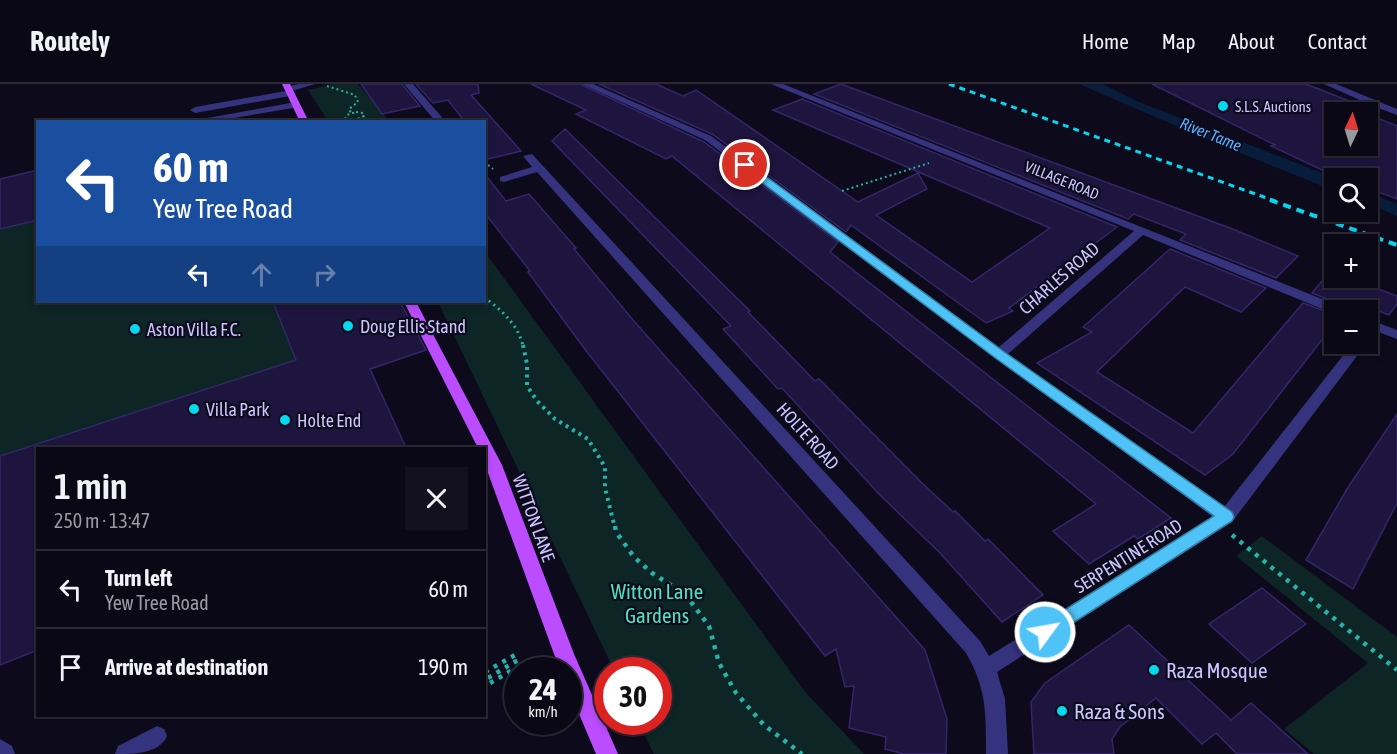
<!DOCTYPE html>
<html lang="en">
<head>
<meta charset="utf-8">
<style>
  body { margin:0; font-family:"Asap Condensed",sans-serif; background:#13111e; color:#f1f3f6; height:100vh; display:flex; flex-direction:column; font-size:22px; white-space:nowrap }
  * { box-sizing:border-box; margin:0 }
  p { font-size:20px; color:#999aa0 }
  .icon { flex:none; width:33px; height:33px; fill:none; stroke:currentColor; stroke-width:2; stroke-linecap:round; stroke-linejoin:round }
  .map { position:relative; flex:1; overflow:hidden }
  .side { position:absolute; left:36px; top:363px; width:450px; height:270px; display:flex; flex-direction:column; background:#0a0815; border-radius:0px; box-shadow:0 3px 9px #0003,0 0 0 2px #2a2934 }
  .side>* { flex:none }
  .top-card { position:absolute; left:36px; top:36px; width:450px; height:183px; border-radius:0px; box-shadow:0 3px 9px #0003,0 0 0 2px #2a2934; background:#1a4fa0; color:#fff; overflow:hidden }
  .needle { width:39px; rotate:4deg }
  .fabs { position:absolute; left:1324px; top:18px; display:grid; gap:12px }
  .fabs a { display:grid; place-items:center; width:54px; height:54px; border-radius:0px; background:#0a0815; box-shadow:0 3px 9px #0003,0 0 0 2px #2a2934; font-size:30px }
  .speed { position:absolute; left:504px; top:573px; display:flex; gap:12px; font-size:30px; font-weight:700; text-align:center }
  .speed>* { display:grid; place-content:center; width:78px; height:78px; border-radius:50%; background:#0a0815; box-shadow:0 3px 9px #0003,0 0 0 2px #2a2934; line-height:1 }
  .speed small { font-size:15px; font-weight:400 }
  .speed .limit { border:9px solid #d22; background:#fff; color:#111 }
  .pin { position:absolute; display:grid; place-items:center; width:51px; height:51px; color:#fff; margin:-26px; border:3px solid #fff; border-radius:50%; box-shadow:0 2px 6px #0007 }
  .me { position:absolute; width:66px; margin:-33px; rotate:58deg; stroke-linejoin:round; filter:drop-shadow(0 0 4px #0008) }
  .turn { display:flex; align-items:center; gap:21px; height:126px; padding:0 18px; font-size:27px }
  .turn .icon { width:78px; height:78px; stroke-width:2.5 }
  .turn b { display:block; font-size:42px; line-height:51px }
  .lanes { display:flex; align-items:center; height:57px; padding:0 18px; background:#0003; justify-content:center; gap:30px; direction:ltr }
  .lanes .off { opacity:.35 }
  .round { display:grid; place-items:center; flex:none; width:63px; height:63px; border-radius:0px; background:#13111e }
  .head { display:flex; align-items:center; justify-content:space-between; height:102px; padding:0 18px }
  h1 { font-size:36px; font-weight:600; line-height:45px }
  ul { padding:0; list-style:none }
  li { display:flex; align-items:center; gap:18px; height:78px; padding:0 18px; border-top:2px solid #2a2934 }
  li div { flex:1 }
  li b { display:block; font-size:22px }
  li em { font-style:normal }
  header { display:flex; align-items:center; gap:36px; box-sizing:border-box; height:84px; padding:0 30px; background:#0a0815; border-bottom:2px solid #2a2934 }
  header strong { font-size:28px }
  nav { display:flex; gap:33px; margin-inline-start:auto; font-size:21px }
  .map>svg:first-child { display:block }
  .green { fill:#0d2625 }
  .water { fill:#081c3c }
  .building { fill:#1d153d; stroke:#34266a; stroke-width:1.5 }
  .lines { fill:none; stroke-linecap:round; stroke-linejoin:round }
  .path-far3 { stroke:#27b1a8; stroke-width:2; stroke-dasharray:2 3; stroke-linecap:butt }
  .path-far2 { stroke:#27b1a8; stroke-width:3; stroke-dasharray:2 4; stroke-linecap:butt }
  .path-far1 { stroke:#27b1a8; stroke-width:4; stroke-dasharray:3 4.5; stroke-linecap:butt }
  .path { stroke:#27b1a8; stroke-width:4.5; stroke-dasharray:4 6; stroke-linecap:butt }
  .minor { fill:#35337d; fill-rule:evenodd }
  .major { fill:#bb4cff; fill-rule:evenodd }
  .rail-far1 { stroke:#00d9f0; stroke-width:3; stroke-dasharray:6 5; stroke-linecap:butt }
  .rail { stroke:#00d9f0; stroke-width:4; stroke-dasharray:8 6; stroke-linecap:butt }
  .route { fill:#4fc3f7; stroke:#337fa1; stroke-width:1.5 }
  .poi-dot { fill:#00d9f0; stroke:#0d0a1c; stroke-width:2 }
  .labels { text-anchor:middle; dominant-baseline:central; stroke-width:4.5; stroke-linejoin:round; paint-order:stroke }
  .far-poi-label { font-size:15px; fill:#cbc5ff; stroke:#0d0a1c; text-anchor:start }
  .far-street-label { font-size:15px; fill:#cbc5ff; stroke:#0d0a1c }
  .far-water-label { font-size:16px; font-style:italic; fill:#53b0ff; stroke:#0d0a1c }
  .street-label { font-size:18px; fill:#cbc5ff; stroke:#0d0a1c }
  .poi-label { font-size:18px; fill:#cbc5ff; stroke:#0d0a1c; text-anchor:start }
  .near-park-label { font-size:21px; fill:#4de3bd; stroke:#0d0a1c }
  .near-poi-label { font-size:21px; fill:#cbc5ff; stroke:#0d0a1c; text-anchor:start }
</style>
</head>
<body>
<header>
<strong>Routely</strong>
<nav><a>Home</a><a>Map</a><a>About</a><a>Contact</a></nav>
</header>
<div class="map">
<svg width="1397" height="670" viewBox="0 0 1397 670">
  <rect width="100%" height="100%" fill="#0d0a1c"/>
  <!-- green -->
  <g class="green">
    <path d="M334,0H358L389,37H328L308,6Z"/>
    <path d="M37,86L38,218H400L426,266L370,286L406,364H38L0,581V95Z"/>
    <path d="M485,168L806,609L864,670H654L638,638H658V586H614L438,218H484Z"/>
    <path d="M1262,452L1397,553V670H1314L1284,645L1368,579L1236,472Z"/>
  </g>
  <!-- water -->
  <g class="water">
    <path d="M1079,0H1102L1139,18L1335,94V107L1218,60Z"/>
    <path d="M1368,108L1397,120V132L1368,120Z"/>
  </g>
  <!-- building -->
  <g class="building">
    <path d="M361,0H402L420,22L382,30Z"/>
    <path d="M416,0H478L479,9L471,11L521,67L484,76V38H465L448,16L433,19Z"/>
    <path d="M531,0H580L704,58L838,158L830,168L1171,434L1138,455L1134,452L1089,480L1053,447L1096,420L672,72L666,75L576,30L586,26Z"/>
    <path d="M599,0H656L683,12L696,6L858,118L918,89L927,105L876,131L972,198L1050,144L773,26L802,15L1117,143L1009,224L1013,227L986,239L851,141L846,148L712,50Z"/>
    <path d="M841,0L1230,144L1298,172L1276,194L1180,156L1186,150L1134,130L1128,135L814,10Z"/>
    <path d="M1152,0H1306L1362,22L1355,24L1353,28H1335V62H1368V30L1397,42V115L1368,104V94H1349L1327,84L1322,86L1271,62L1275,61Z"/>
    <path d="M565,45L750,227L748,228L815,297L819,295L922,399L953,428L955,427L985,457L988,455L1043,511L1002,538L940,469L879,410L782,304L778,305L723,245L731,242L552,57Z"/>
    <path d="M38,86V136L0,145V95Z"/>
    <path d="M484,89L506,117L529,110L576,164L574,165L633,236L925,566L947,635L946,670H904L885,665L886,653L849,644L854,602L845,603L836,565L825,572L584,264L528,188L530,187L484,128Z"/>
    <path d="M1170,165L1266,204L1241,228L1185,203L1097,288L1193,349L1303,219L1335,231V239L1233,370L1205,391L1037,279L1092,248L1083,243Z"/>
    <path d="M1331,186L1335,188V194H1350L1397,212V220L1389,231L1352,217L1345,226L1343,221L1312,209Z"/>
    <path d="M273,218H400L426,266L370,285L406,364H38V566L0,581V372L296,276Z"/>
    <path d="M1397,330V419L1353,505L1306,476L1347,405Z"/>
    <path d="M1262,504L1306,540L1252,579L1209,540Z"/>
    <path d="M1129,541L1231,636L1251,619L1308,670H1237L1216,649L1202,660L1156,614L1120,643L1112,655L1114,670H1034L1031,618L1045,599Z"/>
  </g>
  <g class="lines">
    <!-- path-far3 -->
    <g class="path-far3">
      <path d="M327,2L355,11L358,18L349,25L351,29"/>
      <path d="M356,28L363,29L364,32L355,36L345,35L347,31Z"/>
      <path d="M484,78L493,85"/>
      <path d="M842,107L929,79"/>
    </g>
    <!-- path-far2 -->
    <path class="path-far2" d="M484,213C501,226 518,240 523,262"/>
    <!-- path-far1 -->
    <path class="path-far1" d="M523,261L527,280V302L537,317L555,335L588,355L605,383V404L615,444"/>
    <!-- path -->
    <g class="path">
      <path d="M615,442L616,448L634,473L652,489L685,510L709,542L719,579L736,609L764,641L802,670"/>
      <path d="M1232,451L1397,586"/>
      <path d="M485,588L515,571"/>
      <path d="M488,594L518,576"/>
      <path d="M490,599L521,581"/>
    </g>
    <!-- minor -->
    <g class="minor">
      <path d="M299,0H315L292,7L294,9L290,12L195,29L190,26L195,23L286,7V3Z"/>
      <path d="M404,0H413L446,38H436Z"/>
      <path d="M582,0H593L711,52L999,263L1134,147L771,0H783L1342,223L1343,226L1332,229L1143,151L1008,270L1224,423L1352,260H1366L1232,438L997,588L1005,615L1008,670H986C986,630 987,605 966,569L537,88L504,98L500,97V93L532,83L523,72L532,70L980,557L989,572L1213,433L994,273L705,56Z"/>
      <path d="M1324,0H1336L1397,25V31L1381,25L1355,28L1356,26L1373,22Z"/>
      <path d="M296,18L299,19V23L210,38H185Z"/>
      <path d="M1368,235L1397,246V255L1368,244Z"/>
      <path d="M157,642L164,645L167,652C159,670 134,670 115,670L118,662Z"/>
      <path d="M0,655L12,662L15,670H0Z"/>
    </g>
    <!-- major -->
    <g class="major">
      <path d="M282,0H290L309,38H300Z"/>
      <path d="M404,218H416L502,381L574,570L618,670H596L568,604V586H561L554,570L484,378V364H478Z"/>
    </g>
    <!-- rail-far1 -->
    <path class="rail-far1" d="M949,0L1275,117"/>
    <!-- rail -->
    <path class="rail" d="M1270,116L1397,161"/>
  </g>
  <!-- route -->
  <path class="route" d="M741,79H748L1003,267L1232,428L1234,433L1232,437L1051,553L1045,556L1039,553L1036,548L1039,542L1214,432L994,273L741,83Z"/>
  <!-- markers -->
  <g class="poi-dot">
    <circle cx="1223" cy="22" r="6"/>
    <circle cx="348" cy="242" r="6"/>
    <circle cx="135" cy="245" r="6"/>
    <circle cx="194" cy="325" r="6"/>
    <circle cx="285" cy="336" r="6"/>
    <circle cx="1154" cy="586" r="6"/>
    <circle cx="1062" cy="627" r="6"/>
  </g>
  <g class="labels">
    <!-- far-poi labels -->
    <g class="far-poi-label">
      <text x="1235" y="22">S.L.S. Auctions</text>
    </g>
    <!-- far-street labels -->
    <g class="far-street-label">
      <text transform="translate(1062 96) rotate(22)">VILLAGE ROAD</text>
    </g>
    <!-- far-water labels -->
    <g class="far-water-label">
      <text transform="translate(1211 50) rotate(22)">River Tame</text>
    </g>
    <!-- street labels -->
    <g class="street-label">
      <text transform="translate(1059 194) rotate(-41)">CHARLES ROAD</text>
      <text transform="translate(808 352) rotate(48)">HOLTE ROAD</text>
      <text transform="translate(534 434) rotate(70)">WITTON LANE</text>
      <text transform="translate(1128 472) rotate(-32)">SERPENTINE ROAD</text>
    </g>
    <!-- poi labels -->
    <g class="poi-label">
      <text x="360" y="242">Doug Ellis Stand</text>
      <text x="147" y="245">Aston Villa F.C.</text>
      <text x="206" y="325">Villa Park</text>
      <text x="297" y="336">Holte End</text>
    </g>
    <!-- near-park labels -->
    <g class="near-park-label">
      <text x="657" y="507">Witton Lane<tspan x="657" dy="24">Gardens</tspan></text>
    </g>
    <!-- near-poi labels -->
    <g class="near-poi-label">
      <text x="1166" y="586">Raza Mosque</text>
      <text x="1074" y="627">Raza &amp; Sons</text>
    </g>
  </g>
</svg>
<div class="fabs">
<a><svg class="needle" viewBox="-14 -14 28 28"><path d="M0-13l5 13h-10z" fill="#e53935"/><path d="M0 13l5-13h-10z" fill="#999aa0"/></svg></a>
<a><svg class="icon" aria-label="search" viewBox="0 0 24 24"><circle cx="10" cy="10" r="6"/><path d="M15 15l6 6"/></svg></a>
<a>+</a>
<a>−</a>
</div>
<div class="speed"><div>24<small>km/h</small></div><div class="limit">30</div></div>
<div class="pin" style="left:745px;top:81px;background:#d93025"><svg class="icon" aria-label="arrive" viewBox="0 0 24 24"><path d="M6 21V4h12l-3 4 3 4H6"/></svg></div>
<svg class="me" style="left:1045px;top:548px" viewBox="-20 -20 40 40"><circle r="17" fill="#4fc3f7" stroke="#fff" stroke-width="3"/><path d="M0-11L8 9 0 5-8 9z" fill="#fff"/></svg>
<div class="top-card">
<div class="turn"><svg class="icon" aria-label="left" viewBox="0 0 24 24"><path d="M17 20v-9H6M10 6l-5 5 5 5"/></svg><div><b>60 m</b>Yew Tree Road</div></div>
<div class="lanes"><svg class="icon" aria-label="left" viewBox="0 0 24 24"><path d="M17 20v-9H6M10 6l-5 5 5 5"/></svg><svg class="icon off" aria-label="ahead" viewBox="0 0 24 24"><path d="M12 20V5M6 11l6-6 6 6"/></svg><svg class="icon off" aria-label="right" viewBox="0 0 24 24"><path d="M7 20v-9h11M14 6l5 5-5 5"/></svg></div>
</div>
<section class="side">
<div class="head"><div><h1>1 min</h1><p>250 m · 13:47</p></div><a class="round"><svg class="icon" aria-label="close" viewBox="0 0 24 24"><path d="M6 6l12 12M18 6L6 18"/></svg></a></div>
<ul>
<li><svg class="icon" aria-label="left" viewBox="0 0 24 24"><path d="M17 20v-9H6M10 6l-5 5 5 5"/></svg><div><b>Turn left</b><p>Yew Tree Road</p></div><em>60 m</em></li>
<li><svg class="icon" aria-label="arrive" viewBox="0 0 24 24"><path d="M6 21V4h12l-3 4 3 4H6"/></svg><div><b>Arrive at destination</b></div><em>190 m</em></li>
</ul>
</section>
</div>
</body>
</html>
